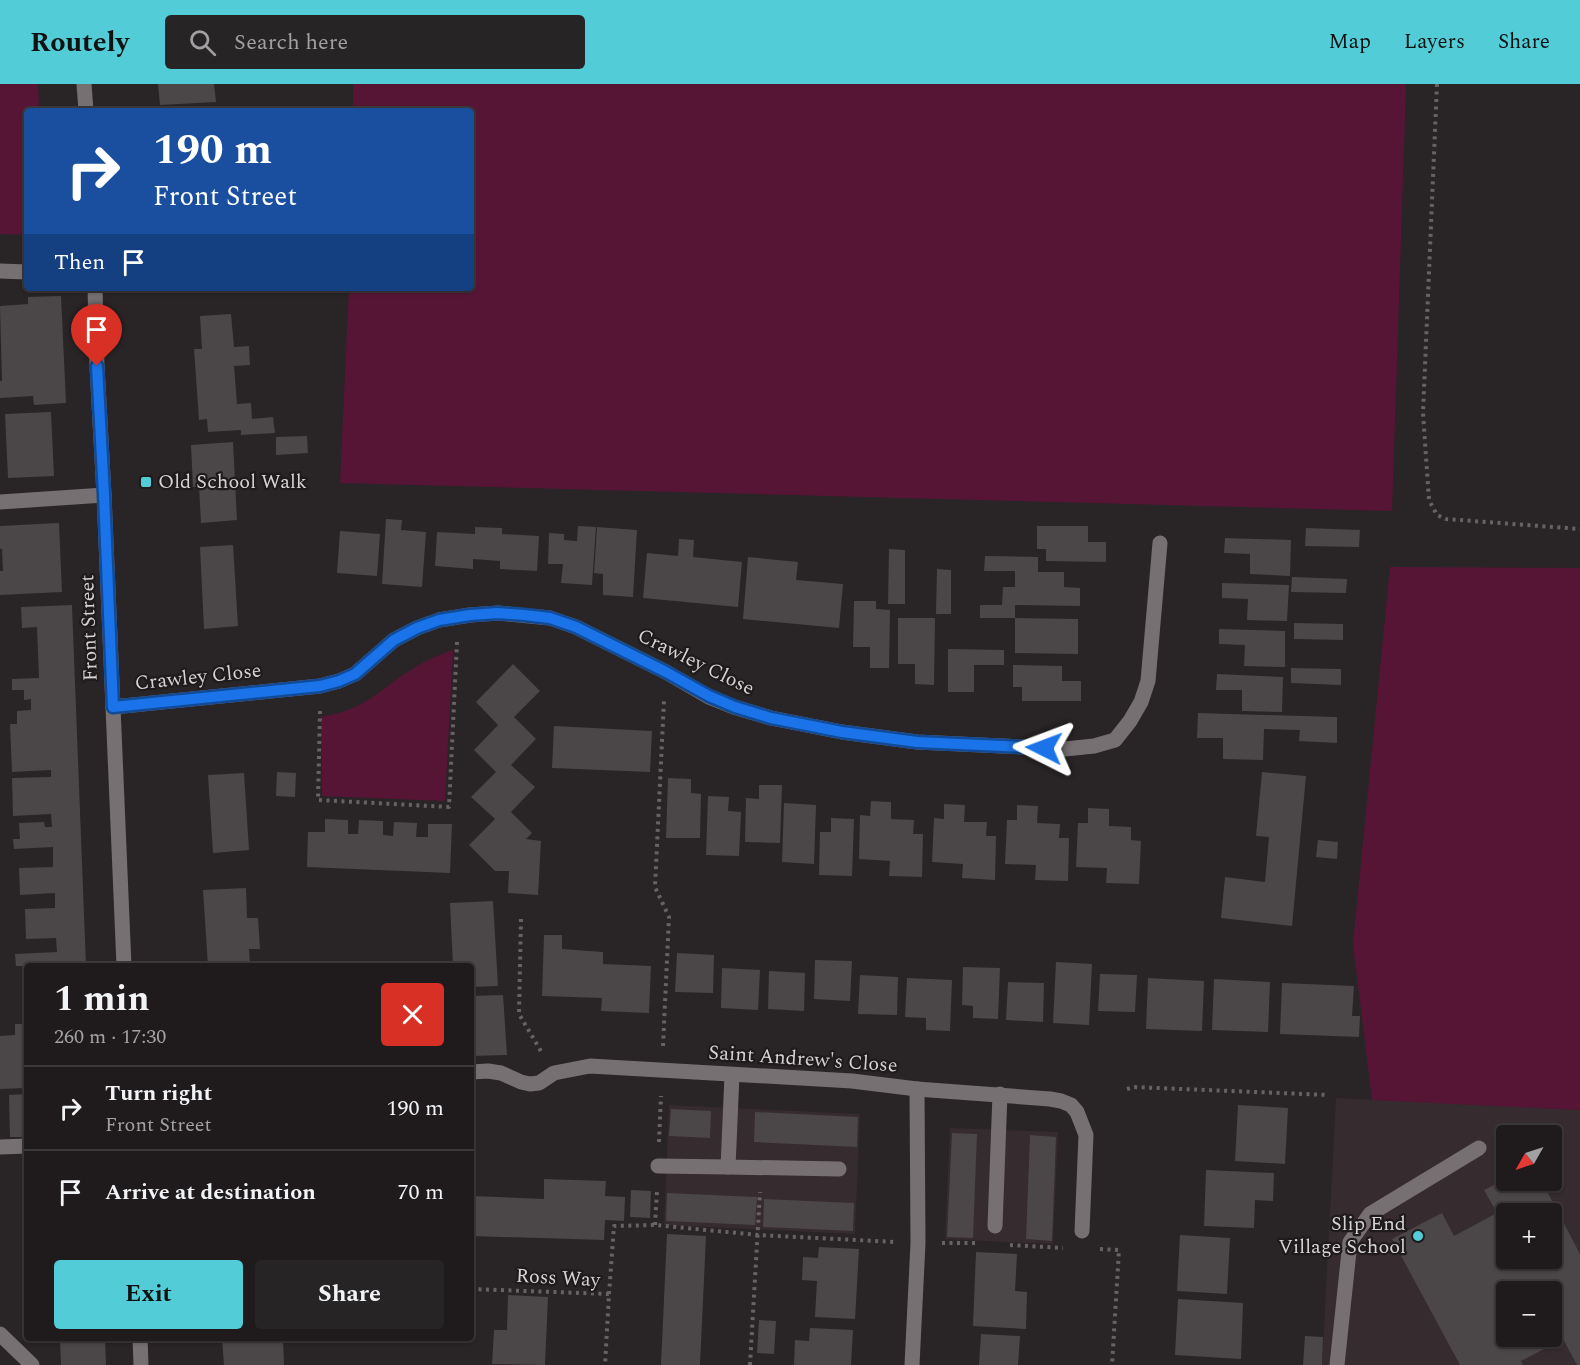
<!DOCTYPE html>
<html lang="en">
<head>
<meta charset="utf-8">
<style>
  body { margin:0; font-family:Spectral,serif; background:#272425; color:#f1f3f6; height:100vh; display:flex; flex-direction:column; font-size:22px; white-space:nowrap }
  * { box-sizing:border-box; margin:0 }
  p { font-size:20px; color:#a1a1a3 }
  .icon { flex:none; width:33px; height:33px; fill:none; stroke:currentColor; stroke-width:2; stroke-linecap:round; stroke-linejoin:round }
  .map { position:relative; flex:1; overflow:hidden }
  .sheet { position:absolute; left:24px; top:879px; width:450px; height:378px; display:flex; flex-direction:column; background:#1f1b1c; border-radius:6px; box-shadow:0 2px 4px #0004,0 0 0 2px #3c393b }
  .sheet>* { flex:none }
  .hud { position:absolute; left:24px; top:24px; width:450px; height:183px; border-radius:6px; box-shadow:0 2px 4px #0004,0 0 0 2px #3c393b; background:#1a4fa0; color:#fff; overflow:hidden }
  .needle { width:39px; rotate:231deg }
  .buttons { position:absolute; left:1496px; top:1041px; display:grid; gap:12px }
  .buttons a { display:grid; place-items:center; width:66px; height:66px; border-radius:6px; background:#1f1b1c; box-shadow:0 2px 4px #0004,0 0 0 2px #3c393b; font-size:30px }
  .pin { position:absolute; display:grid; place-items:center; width:51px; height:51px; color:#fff; margin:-62px -26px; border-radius:50% 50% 50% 0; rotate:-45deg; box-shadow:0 0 6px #0007 }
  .pin .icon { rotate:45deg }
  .me { position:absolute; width:66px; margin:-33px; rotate:273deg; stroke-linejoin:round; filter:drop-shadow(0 0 4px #0008) }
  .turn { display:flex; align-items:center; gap:21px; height:126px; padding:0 30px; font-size:27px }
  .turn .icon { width:78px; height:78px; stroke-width:2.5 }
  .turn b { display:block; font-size:42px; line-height:51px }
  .then { display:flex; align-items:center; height:57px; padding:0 30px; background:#0003; gap:12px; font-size:22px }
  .round { display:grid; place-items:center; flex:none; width:63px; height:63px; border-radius:6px; background:#272425 }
  .summary { display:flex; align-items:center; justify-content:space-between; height:102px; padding:0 30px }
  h1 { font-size:36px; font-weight:700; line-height:45px }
  .button { display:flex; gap:12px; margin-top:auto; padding:12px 30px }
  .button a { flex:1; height:69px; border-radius:6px; background:#52ccd6; color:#111; font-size:24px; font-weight:700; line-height:69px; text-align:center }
  .button a+a { background:#272425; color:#f1f3f6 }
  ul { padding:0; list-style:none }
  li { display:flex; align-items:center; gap:18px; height:84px; padding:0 30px; border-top:2px solid #3c393b }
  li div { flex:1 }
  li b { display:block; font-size:22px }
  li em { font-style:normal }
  header { display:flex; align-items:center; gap:36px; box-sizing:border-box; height:84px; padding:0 30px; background:#52ccd6; color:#111 }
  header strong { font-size:28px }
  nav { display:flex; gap:33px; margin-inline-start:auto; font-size:21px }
  .search { width:420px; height:54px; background:#272425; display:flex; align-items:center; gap:15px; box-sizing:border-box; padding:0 21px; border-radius:6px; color:#a1a1a3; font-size:22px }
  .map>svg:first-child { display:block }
  .built { fill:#362b2f; fill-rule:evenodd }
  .green { fill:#571536 }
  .building { fill:#4b4648; fill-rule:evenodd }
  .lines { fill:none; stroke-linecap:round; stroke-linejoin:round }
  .path { stroke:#676364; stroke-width:4; stroke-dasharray:3 4.5; stroke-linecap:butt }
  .minor { stroke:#767072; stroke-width:15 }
  .route-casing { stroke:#114b97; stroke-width:15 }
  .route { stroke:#1a73e8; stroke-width:10 }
  .poi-dot { fill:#52ccd6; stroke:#1f1b1c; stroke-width:2 }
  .labels { text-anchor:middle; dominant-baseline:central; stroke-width:4.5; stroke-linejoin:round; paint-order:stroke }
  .poi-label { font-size:20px; fill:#d5d2d3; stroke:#1f1b1c; text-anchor:start }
  .street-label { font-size:20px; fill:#d5d2d3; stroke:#1f1b1c }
</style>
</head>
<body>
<header>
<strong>Routely</strong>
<div class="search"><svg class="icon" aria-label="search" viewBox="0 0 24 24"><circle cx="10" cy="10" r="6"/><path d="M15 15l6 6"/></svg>Search here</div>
<nav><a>Map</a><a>Layers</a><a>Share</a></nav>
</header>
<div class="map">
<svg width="1580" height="1281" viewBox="0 0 1580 1281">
  <rect width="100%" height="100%" fill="#292426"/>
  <!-- built -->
  <g class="built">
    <path d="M1336,1014L1580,1026V1281H1322ZM1506,1052H1551V1096H1506ZM1506,1130H1551V1174H1506ZM1506,1208H1551V1252H1506Z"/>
    <path d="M669,1021L860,1030L855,1150L664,1141Z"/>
    <path d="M950,1044L1058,1048L1053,1160L945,1155Z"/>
  </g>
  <!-- green -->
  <g class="green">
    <path d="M0,0H38L39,27H27V151L0,150Z"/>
    <path d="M353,0H1406L1392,427L340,399L349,204H471V27H353Z"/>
    <path d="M1390,483L1580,484V1026L1372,1016L1353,860Z"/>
    <path d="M453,566L445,717L322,712L321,633C335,630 349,627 361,620C379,611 393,596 411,586C424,577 438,571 453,566Z"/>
  </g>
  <!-- building -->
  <g class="building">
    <path d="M158,0H214L216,18L160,21Z"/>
    <path d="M61,212L66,319L34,321L33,312L0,314V297H2L0,222L28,220V213Z"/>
    <path d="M231,230L234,263L249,262L250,281L234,282L237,320L251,319L252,335L273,333L275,349L241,351V346L208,348L207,335L199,336L194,265H202L200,232Z"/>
    <path d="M51,328L54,392L8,394L5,330Z"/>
    <path d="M307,352L308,369L276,371V353Z"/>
    <path d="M233,358L237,436L201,439L199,403H193L191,361Z"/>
    <path d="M386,435L402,436L401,446L426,448L422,503L382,500Z"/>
    <path d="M59,439L62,508L0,511V487H3L2,465H0V442Z"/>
    <path d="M578,442L596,443L592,501L561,499L563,480H548L549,449L564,450V456L577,457Z"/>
    <path d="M1037,442H1088V458H1106V478L1046,477V465H1037Z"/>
    <path d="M475,443L502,444V450L539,452L537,487L500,485V477L473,475V485L435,482L437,448L475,450Z"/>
    <path d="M597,443L637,446L633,513L603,511V490L594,489Z"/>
    <path d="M1306,444L1360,446L1359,463L1305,462Z"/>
    <path d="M340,447L380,450L377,492L337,489Z"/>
    <path d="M1225,454L1291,456L1290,492L1250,490V470L1224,469Z"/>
    <path d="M679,455L694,456L693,473L742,478L738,523L643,514L647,469L678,472Z"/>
    <path d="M233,461L238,542L204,545L200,463Z"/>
    <path d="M889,465L905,466V520H888Z"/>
    <path d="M985,472L1038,473V488H1064V503L1080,504V522L1015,521V534H980V521H1002L1003,503H1015V487H984Z"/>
    <path d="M748,473L798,478L796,496L843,500L839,544L743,535Z"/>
    <path d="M937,485L951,486V530H936Z"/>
    <path d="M1292,493L1347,495L1346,509L1291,508Z"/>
    <path d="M1222,499L1289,501L1287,537L1247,536L1248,515L1222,514Z"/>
    <path d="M854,517H876V525L890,526L889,584H870V563H853Z"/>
    <path d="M72,521L86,882H16L15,870L57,868L56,854L26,855L25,825L55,824V809L20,811L19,784L53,783V763L14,765L13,755H20L19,739L44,738L45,743H52L51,730L13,732L12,694L51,693V686L12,688L10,640H17V627L31,626V615L24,616V606H12V595L39,594L37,543L22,544L21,523Z"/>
    <path d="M898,534H935L934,601L915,600V580H898Z"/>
    <path d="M1015,534L1078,535V570L1015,569Z"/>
    <path d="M1294,539L1343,540V556L1294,555Z"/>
    <path d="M1219,545L1285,547V583L1244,582L1245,561L1219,560Z"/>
    <path d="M948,565L1004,566V581H974V608H948Z"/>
    <path d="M513,580L540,607L514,633L536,655L511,681L535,703L511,728L532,749L526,755L541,757L538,811L508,809L509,787H495L469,761L495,735L471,713L496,688L474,666L498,641L476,618Z"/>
    <path d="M1013,581L1062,582V597H1081V617H1022V603H1013Z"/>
    <path d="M1291,584L1341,585V601L1291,599Z"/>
    <path d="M1217,590L1283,593L1282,628L1242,627V606H1216Z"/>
    <path d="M1198,629L1337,633V659L1299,657L1300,646L1264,645L1263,676L1223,675V654H1197Z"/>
    <path d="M554,642L652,647L650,688L552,684Z"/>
    <path d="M277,688L296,689L295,713L276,712Z"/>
    <path d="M1262,688L1306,692L1292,842L1221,834L1225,793L1265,798L1269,753L1256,752Z"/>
    <path d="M244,689L249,766L213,769L208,691Z"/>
    <path d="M668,694L691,695V709L701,710L700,754H666Z"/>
    <path d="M759,701H782L780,759L745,758L746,714L759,715Z"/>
    <path d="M708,712L729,713L728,727L741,728L739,772L706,771Z"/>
    <path d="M871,717L891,718V735L914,736L913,750H923L922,793L889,792L890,777L859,775L860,731L870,732Z"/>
    <path d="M784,719L816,721L814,780L782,778Z"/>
    <path d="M944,720L965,721L964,738H987L986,752H996L995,796L962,794L963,780L932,778L934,734L944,735Z"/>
    <path d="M1017,721L1038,722L1037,739L1060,740L1059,754H1069L1068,797L1035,796L1036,781L1005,780L1007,736H1017Z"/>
    <path d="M1088,724L1109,725V742L1131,743V756L1141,757L1139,800L1106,799L1107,784L1076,783L1078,739H1088Z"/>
    <path d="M831,734L854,735L852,792L819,791L820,748H831Z"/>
    <path d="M325,735L348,736V750H358L359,736L383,737V751L393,752L394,738L417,739L416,753H428V740H452L450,789L307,783L308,748H325Z"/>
    <path d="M1318,756L1338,758L1337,775L1316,773Z"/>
    <path d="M246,804L247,834H258L260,865H249L250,882H208L203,806Z"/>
    <path d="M493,817L498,902L471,903V882H453L450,819Z"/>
    <path d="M544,851H562V865L603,868V880L651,882L649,929L601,927L602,914L542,912Z"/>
    <path d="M677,869L714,871L713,909L675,908Z"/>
    <path d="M815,876L852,877L850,917L814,915Z"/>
    <path d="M1056,878L1092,880L1089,941L1053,939Z"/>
    <path d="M963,883L1000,884L998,935L973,934V922L962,921Z"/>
    <path d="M722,884L760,886L758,926L721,924Z"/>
    <path d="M769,887L805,889L804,927L768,925Z"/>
    <path d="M1100,890L1137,891L1135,928L1098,927Z"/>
    <path d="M860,891L898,893L897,931L858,930Z"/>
    <path d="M907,894L952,896L950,947L926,946V934L905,933Z"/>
    <path d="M1148,894L1204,897L1202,947L1146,945Z"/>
    <path d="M1214,895L1270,898L1268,948L1212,946Z"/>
    <path d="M1008,898L1044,899L1043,938L1006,936Z"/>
    <path d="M1282,899L1354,902L1352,932H1360L1359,953L1280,950Z"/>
    <path d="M503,911L507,971L471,972V912Z"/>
    <path d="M15,940H27V1004L0,1005V952L15,951Z"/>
    <path d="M27,1010V1053H10L9,1011Z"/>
    <path d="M1238,1021L1288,1024L1285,1080L1235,1077Z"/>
    <path d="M671,1025L711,1027L710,1054L669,1052Z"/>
    <path d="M755,1028L858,1033L857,1063L754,1058Z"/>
    <path d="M952,1049L977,1050L973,1154L947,1153Z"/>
    <path d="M1030,1051L1056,1053L1052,1157L1026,1155Z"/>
    <path d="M1206,1086L1274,1089L1273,1117L1255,1116L1254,1144L1204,1142Z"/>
    <path d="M544,1095L606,1097L605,1112L625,1113L624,1137L605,1136L604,1156L471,1152V1112L544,1115Z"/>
    <path d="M1506,1095V1096H1541L1580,1170V1281H1577L1563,1255L1521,1277L1523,1281H1460L1392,1155L1442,1129L1454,1152L1497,1129L1484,1106ZM1506,1130H1551V1174H1506ZM1506,1208H1551V1252H1506Z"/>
    <path d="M631,1106L651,1107L650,1134L630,1133Z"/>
    <path d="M667,1109L757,1113L755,1141L666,1137Z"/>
    <path d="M764,1115L854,1119L853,1147L763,1143Z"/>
    <path d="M667,1150L706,1152L700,1281H661Z"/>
    <path d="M1180,1151L1230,1154L1227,1210L1177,1207Z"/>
    <path d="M819,1163L859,1165L855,1235L815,1233L817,1197L802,1196L803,1173L818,1174Z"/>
    <path d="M976,1168L1017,1170L1015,1207L1027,1208L1026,1245L973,1242Z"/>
    <path d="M508,1211L548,1213L545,1281L492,1280L494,1246H507Z"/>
    <path d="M1178,1215L1243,1219L1241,1275L1175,1271Z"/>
    <path d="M759,1236L776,1237L774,1270L757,1269Z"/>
    <path d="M810,1244L853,1246L851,1281H794L795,1256L809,1257Z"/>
    <path d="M981,1250L1020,1252L1018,1281H979Z"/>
    <path d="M1305,1252L1323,1253L1322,1281H1303Z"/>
    <path d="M60,1254H105L106,1281H61Z"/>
    <path d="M222,1254H283L284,1281H224Z"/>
  </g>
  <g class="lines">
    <!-- path -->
    <g class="path">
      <path d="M1437,0L1423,329L1429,416L1437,431L1446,435L1580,445"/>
      <path d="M320,627L318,716L449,723L457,558"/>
      <path d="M521,835L519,930L542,969"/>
      <path d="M663,962L669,833L655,803L664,616"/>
      <path d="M1127,1005L1133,1003L1329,1011"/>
      <path d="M659,1058L661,1012"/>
      <path d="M655,1141L657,1107"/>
      <path d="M942,1159H976"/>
      <path d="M1010,1161L1063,1164"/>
      <path d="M1100,1165L1119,1166L1112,1281"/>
      <path d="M471,1205L609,1210L605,1281"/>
      <path d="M609,1210L614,1142L655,1141L758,1151L895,1158"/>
      <path d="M750,1281L760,1108"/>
    </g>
    <!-- minor -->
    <g class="minor">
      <path d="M84,0L86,27"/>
      <path d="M0,187L27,188"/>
      <path d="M95,204L97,282L104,411L124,882"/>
      <path d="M0,418L104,411"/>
      <path d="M113,623L320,602L339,597L355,590L394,556L417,544L439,536L470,531L498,529L550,534L576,543L666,588L709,613L734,623L771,634L842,648L917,658L1065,665L1094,662L1115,656L1130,637L1141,618L1148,597L1160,459"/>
      <path d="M471,988L488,987L501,989L521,998L530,1000L539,999L554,989L590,982L852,997L917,1005L918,1159L912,1281"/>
      <path d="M732,991L728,1083L839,1085"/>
      <path d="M917,1005L1050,1015L1061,1017L1071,1021L1077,1028L1086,1051L1082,1147"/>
      <path d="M0,1063L27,1062"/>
      <path d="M658,1082L728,1083"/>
      <path d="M995,1142L1000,1010"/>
      <path d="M0,1250L32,1281"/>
      <path d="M140,1254L141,1281"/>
      <path d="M1337,1281L1350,1158L1370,1130L1479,1064"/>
    </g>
  </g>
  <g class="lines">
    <!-- route casing -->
    <g class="route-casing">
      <path id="route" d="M97,282L104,411L113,623L320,602L339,597L355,590L394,556L417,544L439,536L470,531L498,529L524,531L550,534L576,543L666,588L709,612L735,623L771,634L842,648L917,658L1044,664"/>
    </g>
    <!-- route -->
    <use href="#route" class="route"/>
  </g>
  <!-- markers -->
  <g class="poi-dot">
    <rect x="140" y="392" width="12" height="12" rx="3"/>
    <circle cx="1418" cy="1152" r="6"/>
  </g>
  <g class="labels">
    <!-- poi labels -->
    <g class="poi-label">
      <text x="158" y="398">Old School Walk</text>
      <text x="1406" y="1140" text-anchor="end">Slip End<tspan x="1406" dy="23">Village School</tspan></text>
    </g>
    <!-- street labels -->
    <g class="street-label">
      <text transform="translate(89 544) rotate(-92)">Front Street</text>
      <text transform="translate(696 578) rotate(26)">Crawley Close</text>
      <text transform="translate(198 593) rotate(-6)">Crawley Close</text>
      <text transform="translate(803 975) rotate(4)">Saint Andrew's Close</text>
      <text transform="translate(558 1194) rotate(3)">Ross Way</text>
    </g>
  </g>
</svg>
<div class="buttons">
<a><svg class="needle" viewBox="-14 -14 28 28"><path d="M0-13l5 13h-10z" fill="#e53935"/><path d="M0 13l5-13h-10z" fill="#a1a1a3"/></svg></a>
<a>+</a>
<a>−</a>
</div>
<div class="pin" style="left:97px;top:282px;background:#d93025"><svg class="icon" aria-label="arrive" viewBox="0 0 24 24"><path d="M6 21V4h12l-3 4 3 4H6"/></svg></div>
<svg class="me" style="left:1044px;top:664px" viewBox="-20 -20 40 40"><path d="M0-17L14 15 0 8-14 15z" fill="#1a73e8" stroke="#fff" stroke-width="4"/></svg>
<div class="hud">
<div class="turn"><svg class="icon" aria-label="right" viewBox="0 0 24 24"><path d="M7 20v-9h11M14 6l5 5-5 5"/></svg><div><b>190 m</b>Front Street</div></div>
<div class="then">Then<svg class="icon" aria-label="arrive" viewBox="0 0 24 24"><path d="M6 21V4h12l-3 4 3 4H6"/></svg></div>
</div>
<section class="sheet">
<div class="summary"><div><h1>1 min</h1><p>260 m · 17:30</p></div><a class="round" style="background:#d93025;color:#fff"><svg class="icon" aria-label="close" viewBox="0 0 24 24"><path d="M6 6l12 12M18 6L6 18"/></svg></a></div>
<ul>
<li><svg class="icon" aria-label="right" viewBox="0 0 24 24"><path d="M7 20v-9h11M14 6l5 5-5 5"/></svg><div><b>Turn right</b><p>Front Street</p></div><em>190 m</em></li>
<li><svg class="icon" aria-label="arrive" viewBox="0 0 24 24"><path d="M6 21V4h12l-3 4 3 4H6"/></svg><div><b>Arrive at destination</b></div><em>70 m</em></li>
</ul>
<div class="button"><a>Exit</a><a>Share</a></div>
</section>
</div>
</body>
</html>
